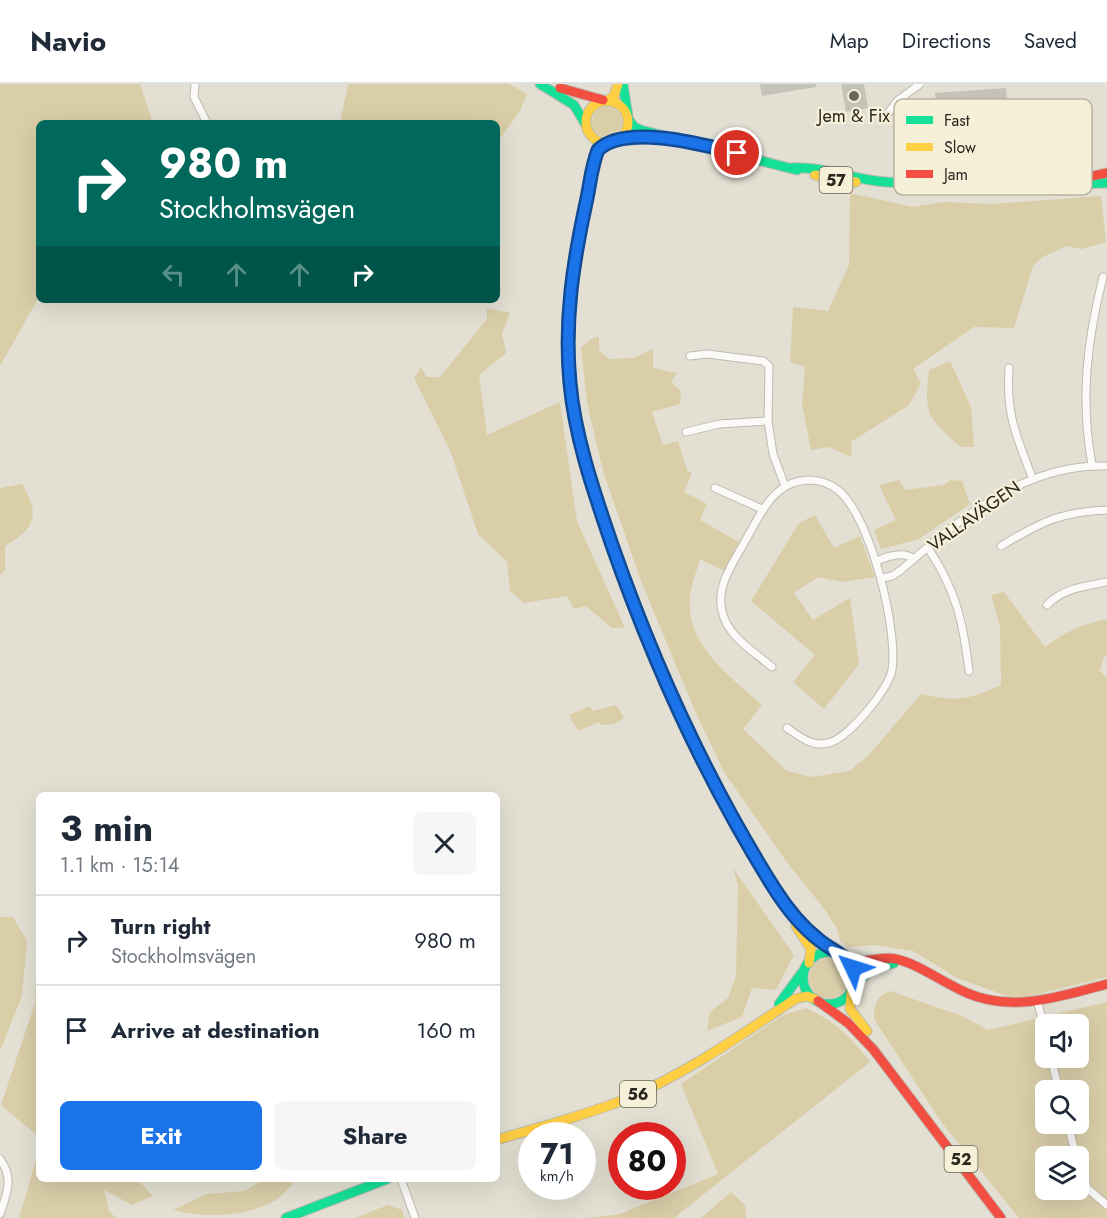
<!DOCTYPE html>
<html lang="en">
<head>
<meta charset="utf-8">
<style>
  body { margin:0; font-family:Jost,sans-serif; background:#f6f6f7; color:#1f2937; height:100vh; display:flex; flex-direction:column; font-size:22px; white-space:nowrap }
  * { box-sizing:border-box; margin:0 }
  p { font-size:20px; color:#747a83 }
  .icon { flex:none; width:33px; height:33px; fill:none; stroke:currentColor; stroke-width:2; stroke-linecap:round; stroke-linejoin:round }
  .map { position:relative; flex:1; overflow:hidden }
  .side { position:absolute; left:36px; top:708px; width:464px; height:390px; display:flex; flex-direction:column; background:#fff; border-radius:9px; box-shadow:0 6px 24px #0002 }
  .side>* { flex:none }
  .banner { position:absolute; left:36px; top:36px; width:464px; height:183px; border-radius:9px; box-shadow:0 6px 24px #0002; background:#00695c; color:#fff; overflow:hidden }
  .fabs { position:absolute; left:1035px; top:930px; display:grid; gap:12px }
  .fabs a { display:grid; place-items:center; width:54px; height:54px; border-radius:9px; background:#fff; box-shadow:0 6px 24px #0002; font-size:30px }
  .speed { position:absolute; left:518px; top:1038px; display:flex; gap:12px; font-size:30px; font-weight:700; text-align:center }
  .speed>* { display:grid; place-content:center; width:78px; height:78px; border-radius:50%; background:#fff; box-shadow:0 6px 24px #0002; line-height:1 }
  .speed small { font-size:15px; font-weight:400 }
  .speed .limit { border:9px solid #d22; background:#fff; color:#111 }
  .pin { position:absolute; display:grid; place-items:center; width:51px; height:51px; color:#fff; margin:-26px; border:3px solid #fff; border-radius:50%; box-shadow:0 2px 6px #0007 }
  .me { position:absolute; width:66px; margin:-33px; rotate:311deg; stroke-linejoin:round; filter:drop-shadow(0 0 4px #0008) }
  .turn { display:flex; align-items:center; gap:21px; height:126px; padding:0 24px; font-size:27px }
  .turn .icon { width:78px; height:78px; stroke-width:2.5 }
  .turn b { display:block; font-size:42px; line-height:51px }
  .lanes { display:flex; align-items:center; height:57px; padding:0 24px; background:#0003; justify-content:center; gap:30px; direction:ltr }
  .lanes .off { opacity:.35 }
  .round { display:grid; place-items:center; flex:none; width:63px; height:63px; border-radius:9px; background:#f6f6f7 }
  .headline { display:flex; align-items:center; justify-content:space-between; height:102px; padding:0 24px }
  h1 { font-size:36px; font-weight:700; line-height:45px }
  .cta { display:flex; gap:12px; margin-top:auto; padding:12px 24px }
  .cta a { flex:1; height:69px; border-radius:9px; background:#1a73e8; color:#fff; font-size:24px; font-weight:700; line-height:69px; text-align:center }
  .cta a+a { background:#f6f6f7; color:#1f2937 }
  ul { padding:0; list-style:none }
  li { display:flex; align-items:center; gap:18px; height:90px; padding:0 24px; border-top:2px solid #e0e1e3 }
  li div { flex:1 }
  li b { display:block; font-size:22px }
  li em { font-style:normal }
  header { display:flex; align-items:center; gap:36px; box-sizing:border-box; height:84px; padding:0 30px; background:#fff; border-bottom:2px solid #e0e1e3 }
  header strong { font-size:28px }
  nav { display:flex; gap:33px; margin-inline-start:auto; font-size:21px }
  .map>svg:first-child { display:block }
  .green { fill:#dacea9; fill-rule:evenodd }
  .building { fill:#c5c2b8 }
  .lines { fill:none; stroke-linecap:round; stroke-linejoin:round }
  .street-casing { stroke:#bdbab0; stroke-width:9 }
  .fast-casing { stroke:#bdbab0; stroke-width:11 }
  .slow-casing { stroke:#bdbab0; stroke-width:11 }
  .jam-casing { stroke:#bdbab0; stroke-width:11 }
  .street { stroke:#fbfaf8; stroke-width:7 }
  .fast { stroke:#16e098; stroke-width:9 }
  .slow { stroke:#ffcf43; stroke-width:9 }
  .jam { stroke:#f24e42; stroke-width:9 }
  .route-casing { stroke:#114b97; stroke-width:15 }
  .route { stroke:#1a73e8; stroke-width:10 }
  .poi-dot { fill:#6a675d; stroke:#f7f0d9; stroke-width:2 }
  .labels { text-anchor:middle; dominant-baseline:central; stroke-width:4.5; stroke-linejoin:round; paint-order:stroke }
  .shield { fill:#f7f0d9; stroke:#676356; stroke-width:1.5 }
  .shield-label { font-size:16px; font-weight:bold; fill:#29261e }
  .poi-label { font-size:18px; fill:#29261e; stroke:#f7f0d9 }
  .street-label { font-size:18px; fill:#29261e; stroke:#f7f0d9 }
  .key { fill:#f7f0d9; stroke:#b9b3a1; stroke-width:1.5 }
  .key-label { font-size:16px; fill:#29261e }
</style>
</head>
<body>
<header>
<strong>Navio</strong>
<nav><a>Map</a><a>Directions</a><a>Saved</a></nav>
</header>
<div class="map">
<svg width="1107" height="1134" viewBox="0 0 1107 1134">
  <rect width="100%" height="100%" fill="#e3e0d3"/>
  <!-- green -->
  <g class="green">
    <path d="M0,0H140L153,39H39V213L0,282Z"/>
    <path d="M348,0H509L527,10L520,27L497,59L496,39H340Z"/>
    <circle cx="607" cy="38" r="15"/>
    <path d="M850,109L913,123L943,118L991,120L1101,112L1106,158L1082,165L1066,162L1043,173L1033,182L1014,244L974,243L913,285L921,299L909,321L851,358L852,371L848,372L830,363L811,366L802,321L805,283L790,278L793,223L828,227L849,181Z"/>
    <path d="M487,224L510,229L502,250L506,269L479,291L487,351L560,318L577,437L625,544H612L586,522L574,525L567,512L524,519L510,507L507,478L478,450L451,369L414,294L421,283L427,293H440L487,235Z"/>
    <path d="M599,253V266L609,275L634,274L653,265V284L677,289L671,298L681,307L680,320L652,328L663,361L678,357L687,386L692,389L684,408L707,420L700,436L739,458L724,487L700,475C697,487 691,500 690,512C685,561 730,592 762,621L743,645L787,687L812,693L849,687L868,672L921,610C957,618 968,616 1001,601L1000,543L991,511L1004,508L1045,563C1067,547 1080,541 1107,535V571L1104,573L1100,587L1107,594V893L1030,912L1010,913L957,894L913,867L875,861L848,863L840,857L837,845L826,827L786,777L724,688L695,627L641,497L603,387L587,319L581,264L591,255Z"/>
    <path d="M950,277L971,323L974,363H961C927,333 924,332 929,286Z"/>
    <path d="M899,396L905,406L943,401L951,396L962,397L970,420L919,455L881,465L874,446L896,436L879,401Z"/>
    <path d="M22,400C41,432 35,444 5,462V486L0,491V404Z"/>
    <path d="M815,431L834,464L860,452L875,493L842,498L818,493L794,509L813,536L850,514L859,580L824,625L793,598L815,571L751,517L799,439Z"/>
    <path d="M616,621L624,634L614,640L601,641L599,638L578,647L569,631L590,622L593,627Z"/>
    <path d="M733,784L794,871L776,906L752,904L742,933L707,947L710,928L728,914L736,892L738,802Z"/>
    <path d="M39,816V1053L1,1021L35,919Z"/>
    <path d="M0,833H13L27,857L22,912L0,967Z"/>
    <circle cx="829" cy="894" r="20"/>
    <path d="M890,907L962,932L988,946L1107,918V1134H1019L942,1039L874,935C874,920 876,913 890,907ZM1046,940H1078V974H1046ZM1046,1006H1078V1040H1046ZM1046,1072H1078V1106H1046Z"/>
    <path d="M806,924C836,938 850,952 870,978L674,1134H587L620,1130L718,1090L681,1000L783,931Z"/>
    <path d="M37,1072L39,1095H137L153,1112L132,1121L104,1106L109,1127L116,1134H19Z"/>
    <path d="M265,1095H290L293,1100C287,1105 282,1112 276,1116C244,1134 208,1134 173,1126L206,1110L244,1107Z"/>
    <path d="M731,1108L745,1121L746,1134H701Z"/>
    <path d="M388,1121L402,1126L404,1134H355Z"/>
  </g>
  <!-- building -->
  <g class="building">
    <path d="M760,0H816V3L762,12Z"/>
    <path d="M841,0H864L868,24L846,28Z"/>
    <path d="M1006,4L1013,73H1009V80L983,78L984,72L941,71L935,9Z"/>
  </g>
  <g class="lines">
    <!-- street casing -->
    <g class="street-casing">
      <g id="street">
        <path d="M195,0L194,13L207,39"/>
        <path d="M889,28L897,17L920,0"/>
        <path d="M690,272L707,270L763,277L769,282L768,337L773,370L785,402"/>
        <path d="M1009,284C1006,331 1016,351 1032,393"/>
        <path d="M686,348L719,340L768,337"/>
        <path d="M1092,381C1080,315 1087,257 1103,193"/>
        <path d="M715,404L762,425"/>
        <path d="M1001,462C1041,438 1060,428 1107,426"/>
        <path d="M928,464C956,506 963,537 969,587"/>
        <path d="M876,478C886,472 904,467 914,475"/>
        <path d="M882,494L892,492L901,486C960,435 1024,379 1107,382"/>
        <path d="M1047,521C1063,504 1086,502 1107,498"/>
        <path d="M772,583C753,567 727,552 722,527C716,502 733,479 744,459C760,432 772,397 809,396C819,396 830,400 838,406C871,433 898,545 892,586C889,605 848,655 828,659C812,663 800,653 787,644"/>
        <path d="M1037,917L1046,949"/>
        <path d="M1051,974L1059,1006"/>
        <path d="M1068,1040L1076,1072"/>
        <path d="M0,1075C14,1094 7,1109 0,1130"/>
        <path d="M1078,1084L1088,1105L1107,1121"/>
        <path d="M401,1095L415,1134"/>
      </g>
    </g>
    <!-- fast casing -->
    <g class="fast-casing">
      <g id="fast">
        <path d="M540,0L574,21L586,41"/>
        <path d="M623,0L628,32"/>
        <path d="M629,36L634,43L641,46L797,86"/>
        <path d="M617,57L655,54"/>
        <path d="M614,58L601,64L596,72C582,137 567,202 568,269C569,325 585,380 603,433C626,503 653,572 684,639"/>
        <path d="M791,84C824,82 854,96 886,98C960,104 1033,101 1107,99"/>
        <circle cx="829" cy="894" r="26"/>
        <path d="M853,904L869,887L894,879"/>
        <path d="M779,920L804,886"/>
        <path d="M286,1134L387,1095"/>
      </g>
    </g>
    <!-- slow casing -->
    <g class="slow-casing">
      <g id="slow">
        <circle cx="607" cy="38" r="21"/>
        <path d="M607,17L614,12L618,0"/>
        <path d="M815,91L856,98"/>
        <path d="M684,639L723,716L782,815L807,845L842,872"/>
        <path d="M796,842L811,865L809,879"/>
        <path d="M851,909L850,925L867,947"/>
        <path d="M496,1056C540,1043 584,1032 626,1015C687,989 741,951 795,915L807,912L815,915"/>
      </g>
    </g>
    <!-- jam casing -->
    <g class="jam-casing">
      <g id="jam">
        <path d="M560,4L603,16"/>
        <path d="M1079,95L1107,89"/>
        <path d="M846,874C863,882 879,871 896,875C921,881 943,899 967,909C1013,929 1061,912 1107,900"/>
        <path d="M818,917L848,939L873,965L1001,1134"/>
      </g>
    </g>
    <!-- street -->
    <use href="#street" class="street"/>
    <!-- fast -->
    <use href="#fast" class="fast"/>
    <!-- slow -->
    <use href="#slow" class="slow"/>
    <!-- jam -->
    <use href="#jam" class="jam"/>
  </g>
  <g class="lines">
    <!-- route casing -->
    <g class="route-casing">
      <path id="route" d="M737,69C705,61 625,39 598,66C591,83 590,102 586,119C573,179 564,237 570,299C575,354 594,408 612,461C654,581 707,697 774,804C786,823 801,842 819,856C830,865 846,871 853,884"/>
    </g>
    <!-- route -->
    <use href="#route" class="route"/>
  </g>
  <!-- markers -->
  <circle class="poi-dot" cx="854" cy="12" r="6"/>
  <g class="labels">
    <!-- shield labels -->
    <g class="shield">
      <rect x="819.5" y="83" width="33" height="26" rx="4.5"/>
      <rect x="620" y="997" width="36" height="26" rx="4.5"/>
      <rect x="944.5" y="1062" width="33" height="26" rx="4.5"/>
    </g>
    <g class="shield-label">
      <text x="836" y="96">57</text>
      <text x="638" y="1010">56</text>
      <text x="961" y="1075">52</text>
    </g>
    <!-- poi labels -->
    <g class="poi-label">
      <text x="854" y="32">Jem &amp; Fix</text>
    </g>
    <!-- street labels -->
    <g class="street-label">
      <text transform="translate(974 432) rotate(-35)">VALLAVÄGEN</text>
    </g>
  </g>
  <!-- legend -->
  <rect x="894" y="15" width="198" height="96" rx="9" class="key"/>
  <rect x="906" y="32" width="27" height="8" fill="#16e098"/>
  <rect x="906" y="59" width="27" height="8" fill="#ffcf43"/>
  <rect x="906" y="86" width="27" height="8" fill="#f24e42"/>
  <g class="key-label">
    <text x="944" y="42">Fast</text>
    <text x="944" y="69">Slow</text>
    <text x="944" y="96">Jam</text>
  </g>
</svg>
<div class="fabs">
<a><svg class="icon" aria-label="sound" viewBox="0 0 24 24"><path d="M4 9h4l5-4v14l-5-4H4zM17 9q2 3 0 6"/></svg></a>
<a><svg class="icon" aria-label="search" viewBox="0 0 24 24"><circle cx="10" cy="10" r="6"/><path d="M15 15l6 6"/></svg></a>
<a><svg class="icon" aria-label="layers" viewBox="0 0 24 24"><path d="M12 4l9 5-9 5-9-5zM3 14l9 5 9-5"/></svg></a>
</div>
<div class="speed"><div>71<small>km/h</small></div><div class="limit">80</div></div>
<div class="pin" style="left:737px;top:69px;background:#d93025"><svg class="icon" aria-label="arrive" viewBox="0 0 24 24"><path d="M6 21V4h12l-3 4 3 4H6"/></svg></div>
<svg class="me" style="left:853px;top:884px" viewBox="-20 -20 40 40"><path d="M0-17L14 15 0 8-14 15z" fill="#1a73e8" stroke="#fff" stroke-width="4"/></svg>
<div class="banner">
<div class="turn"><svg class="icon" aria-label="right" viewBox="0 0 24 24"><path d="M7 20v-9h11M14 6l5 5-5 5"/></svg><div><b>980 m</b>Stockholmsvägen</div></div>
<div class="lanes"><svg class="icon off" aria-label="left" viewBox="0 0 24 24"><path d="M17 20v-9H6M10 6l-5 5 5 5"/></svg><svg class="icon off" aria-label="ahead" viewBox="0 0 24 24"><path d="M12 20V5M6 11l6-6 6 6"/></svg><svg class="icon off" aria-label="ahead" viewBox="0 0 24 24"><path d="M12 20V5M6 11l6-6 6 6"/></svg><svg class="icon" aria-label="right" viewBox="0 0 24 24"><path d="M7 20v-9h11M14 6l5 5-5 5"/></svg></div>
</div>
<section class="side">
<div class="headline"><div><h1>3 min</h1><p>1.1 km · 15:14</p></div><a class="round"><svg class="icon" aria-label="close" viewBox="0 0 24 24"><path d="M6 6l12 12M18 6L6 18"/></svg></a></div>
<ul>
<li><svg class="icon" aria-label="right" viewBox="0 0 24 24"><path d="M7 20v-9h11M14 6l5 5-5 5"/></svg><div><b>Turn right</b><p>Stockholmsvägen</p></div><em>980 m</em></li>
<li><svg class="icon" aria-label="arrive" viewBox="0 0 24 24"><path d="M6 21V4h12l-3 4 3 4H6"/></svg><div><b>Arrive at destination</b></div><em>160 m</em></li>
</ul>
<div class="cta"><a>Exit</a><a>Share</a></div>
</section>
</div>
</body>
</html>
